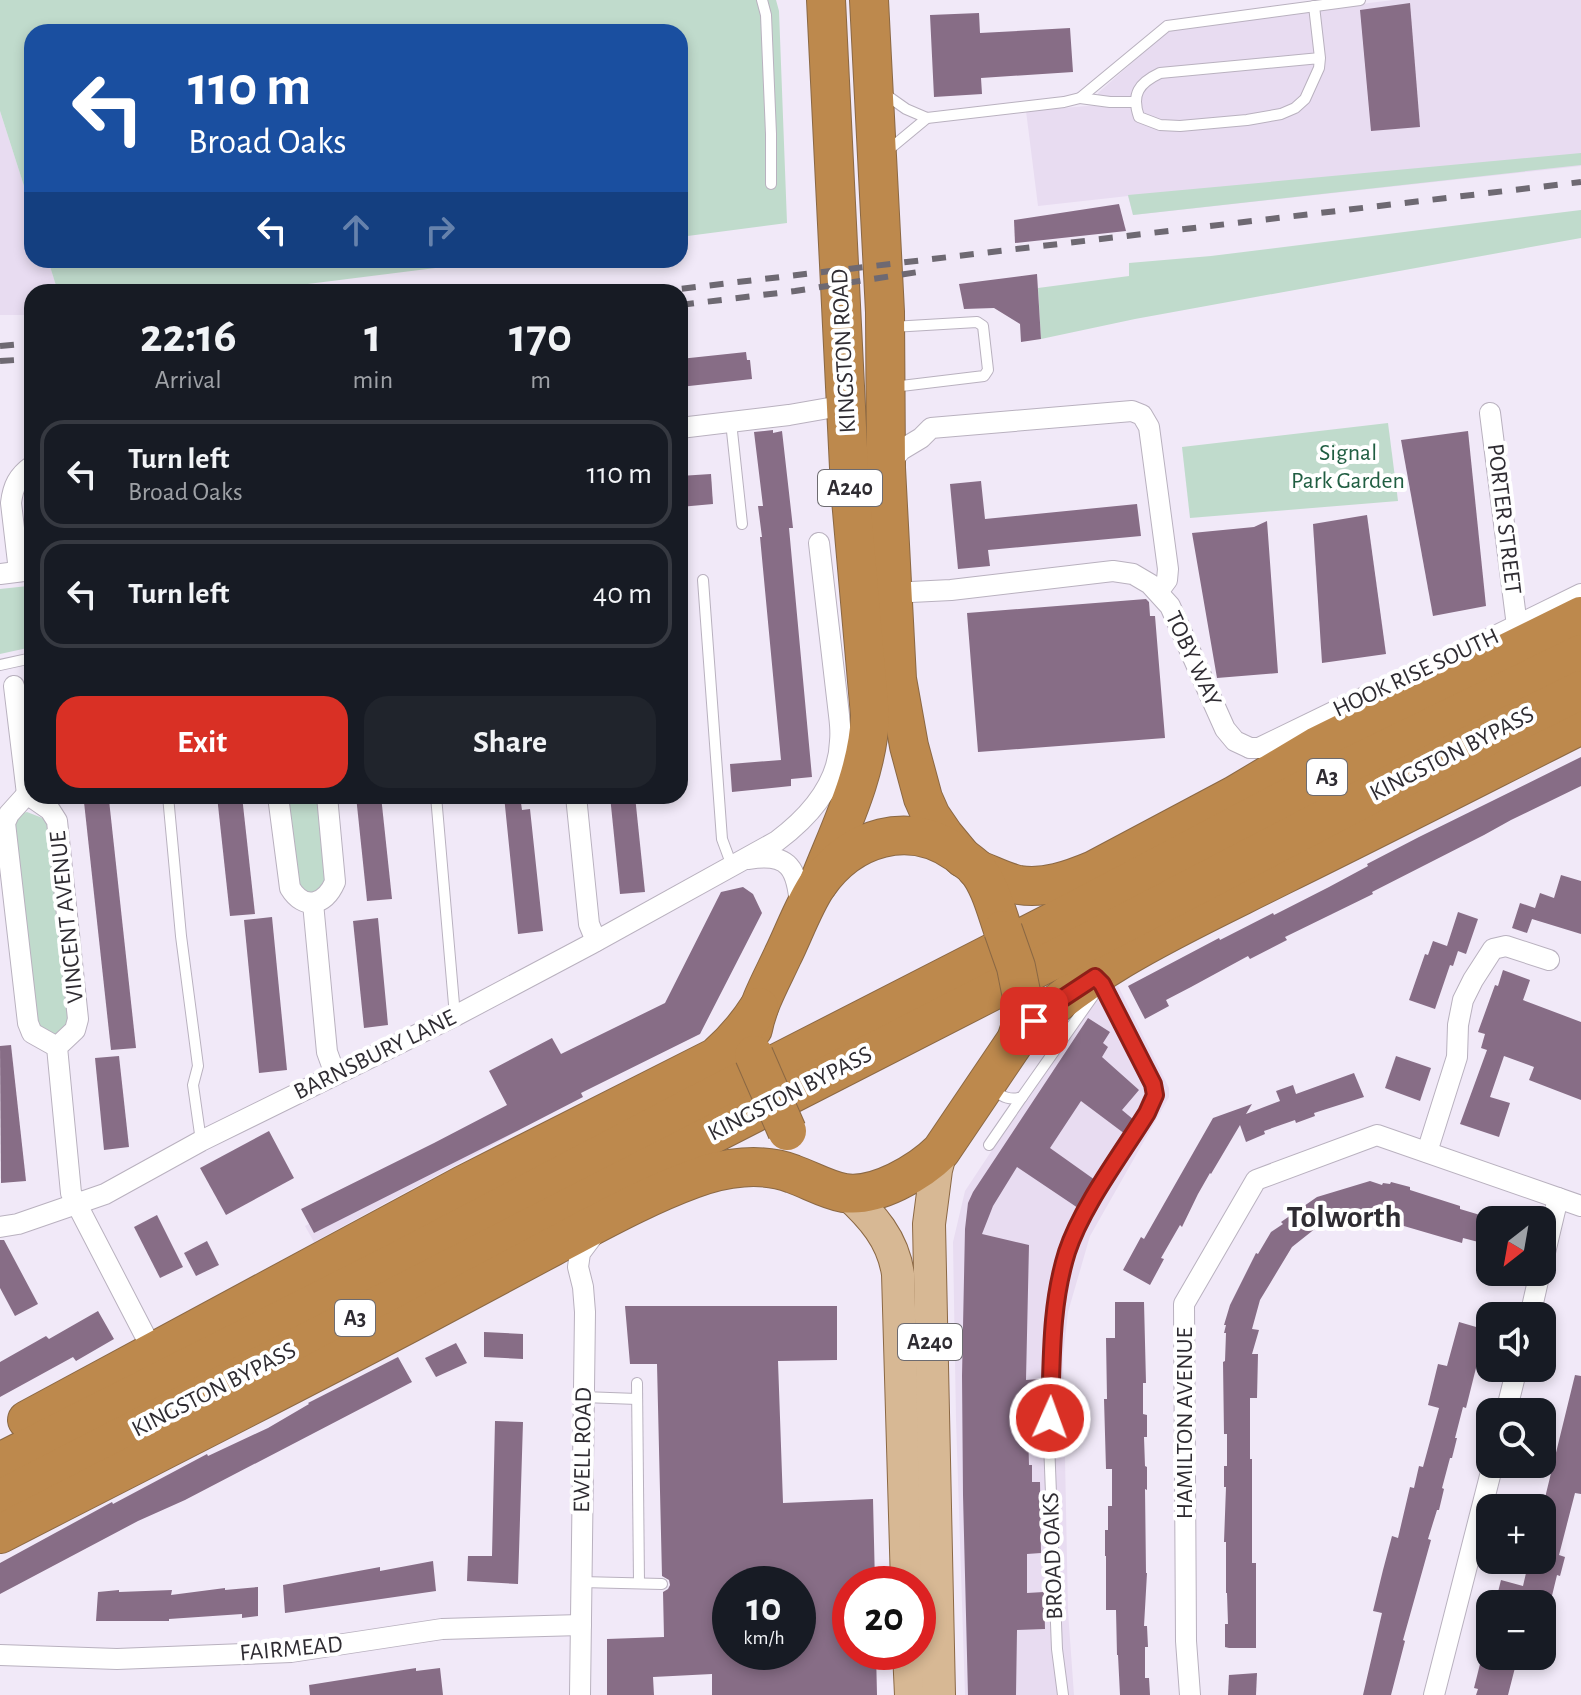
<!DOCTYPE html>
<html lang="en">
<head>
<meta charset="utf-8">
<style>
  body { margin:0; font-family:"Alegreya Sans",sans-serif; background:#20242c; color:#f1f3f6; height:100vh; display:flex; flex-direction:column; font-size:30px; white-space:nowrap }
  * { box-sizing:border-box; margin:0 }
  p { font-size:26px; color:#9ea1a6 }
  .icon { flex:none; width:44px; height:44px; fill:none; stroke:currentColor; stroke-width:2; stroke-linecap:round; stroke-linejoin:round }
  .map { position:relative; flex:1; overflow:hidden }
  .panel { position:absolute; left:24px; top:284px; width:664px; height:520px; display:flex; flex-direction:column; background:#171b24; border-radius:24px; box-shadow:0 4px 12px #0003 }
  .panel>* { flex:none }
  .top-card { position:absolute; left:24px; top:24px; width:664px; height:244px; border-radius:24px; box-shadow:0 4px 12px #0003; background:#1a4fa0; color:#fff; overflow:hidden }
  .needle { width:52px; rotate:211deg }
  .tools { position:absolute; left:1476px; top:1206px; display:grid; gap:16px }
  .tools a { display:grid; place-items:center; width:80px; height:80px; border-radius:16px; background:#171b24; box-shadow:0 4px 12px #0003; font-size:40px }
  .speed { position:absolute; left:712px; top:1566px; display:flex; gap:16px; font-size:40px; font-weight:700; text-align:center }
  .speed>* { display:grid; place-content:center; width:104px; height:104px; border-radius:50%; background:#171b24; box-shadow:0 4px 12px #0003; line-height:1 }
  .speed small { font-size:20px; font-weight:400 }
  .speed .limit { border:12px solid #d22; background:#fff; color:#111 }
  .pin { position:absolute; display:grid; place-items:center; width:68px; height:68px; color:#fff; margin:-34px; border-radius:16px; box-shadow:0 4px 12px #0006 }
  .me { position:absolute; width:88px; margin:-44px; rotate:2deg; stroke-linejoin:round; filter:drop-shadow(0 0 6px #0008) }
  .turn { display:flex; align-items:center; gap:28px; height:168px; padding:0 32px; font-size:36px }
  .turn .icon { width:104px; height:104px; stroke-width:2.5 }
  .turn b { display:block; font-size:56px; line-height:68px }
  .lanes { display:flex; align-items:center; height:76px; padding:0 32px; background:#0003; justify-content:center; gap:40px; direction:ltr }
  .lanes .off { opacity:.35 }
  .eta { display:flex; justify-content:space-evenly; align-items:center; height:136px; text-align:center }
  .eta b { font-size:48px; font-weight:600; line-height:56px }
  .action { display:flex; gap:16px; margin-top:auto; padding:16px 32px }
  .action a { flex:1; height:92px; border-radius:24px; background:#d93025; color:#fff; font-size:32px; font-weight:600; line-height:92px; text-align:center }
  .action a+a { background:#20242c; color:#f1f3f6 }
  ul { padding:0; list-style:none }
  li { display:flex; align-items:center; gap:24px; height:108px; margin:0 16px 12px; padding:0 16px; border:4px solid #363941; border-radius:24px }
  li div { flex:1 }
  li b { display:block; font-size:30px }
  li em { font-style:normal }
  .map>svg:first-child { display:block }
  .built { fill:#e8dcf1 }
  .green { fill:#c0dbcc }
  .building { fill:#876d86; fill-rule:evenodd }
  .lines { fill:none; stroke-linecap:round; stroke-linejoin:round }
  .lane-casing { stroke:#b9b1bf; stroke-width:12 }
  .street-casing { stroke:#b9b1bf; stroke-width:22 }
  .primary-casing { stroke:#8b6844; stroke-width:34 }
  .highway-casing { stroke:#8b6844; stroke-width:40 }
  .lane { stroke:#fff; stroke-width:10 }
  .street { stroke:#fff; stroke-width:20 }
  .primary { stroke:#d7b894; stroke-width:32 }
  .highway { stroke:#bd894d; stroke-width:38 }
  .rail { stroke:#6e6972; stroke-width:6; stroke-dasharray:14 14; stroke-linecap:butt }
  .highway-bridge-casing { stroke:#8b6844; stroke-width:40; stroke-linecap:butt }
  .highway-bridge { stroke:#bd894d; stroke-width:38 }
  .route-casing { stroke:#8d1f18; stroke-width:20 }
  .route { stroke:#d93025; stroke-width:14 }
  .labels { text-anchor:middle; dominant-baseline:central; stroke-width:8; stroke-linejoin:round; paint-order:stroke }
  .shield { fill:#fff; stroke:#6d6b70; stroke-width:2 }
  .shield-label { font-size:22px; font-weight:bold; fill:#2f2c32 }
  .street-label { font-size:24px; fill:#2f2c32; stroke:#fff }
  .park-label { font-size:24px; fill:#205e42; stroke:#fff }
  .district-label { font-size:32px; font-weight:bold; fill:#2f2c32; stroke:#fff }
</style>
</head>
<body>
<div class="map">
<svg width="1581" height="1695" viewBox="0 0 1581 1695">
  <rect width="100%" height="100%" fill="#f1e9f8"/>
  <!-- built -->
  <g class="built">
    <path d="M1393,0H1581V166L1133,215L1128,196L1038,206L1026,111L1099,105L1098,93L1171,28Z"/>
    <path d="M0,111L32,211V260H48L58,292H32V315H0Z"/>
    <path d="M1118,986L1169,1088V1097L1090,1236L1068,1312L1063,1356L1068,1611L1074,1695H965L956,1419L953,1242L965,1191L1099,988Z"/>
    <path d="M512,1116L520,1130L314,1242L305,1226Z"/>
  </g>
  <!-- green -->
  <g class="green">
    <path d="M0,0H776L779,11L787,223L680,237V32H32V211L0,111Z"/>
    <path d="M1581,153V165L1133,215L1128,195Z"/>
    <path d="M1581,210V238L1135,319L1041,339L1038,288L1129,276V263L1211,256Z"/>
    <path d="M48,260H499L243,292H58Z"/>
    <path d="M1388,423L1398,501L1190,518L1182,447Z"/>
    <path d="M28,586L32,620V647L0,654V589Z"/>
    <path d="M284,796H318L326,880L323,889L313,896L302,892L295,882Z"/>
    <path d="M27,812L45,819L50,826L69,1020L64,1032L52,1036L41,1030L35,1018L14,824L18,814Z"/>
  </g>
  <!-- building -->
  <g class="building">
    <path d="M1410,3L1420,127L1371,131L1360,10Z"/>
    <path d="M979,13L980,33L1070,28L1073,72L981,78L982,94L934,97L930,15Z"/>
    <path d="M1119,204L1126,231L1015,243L1014,220Z"/>
    <path d="M1037,274L1041,339L1021,342L1020,324L994,308L964,309L959,284Z"/>
    <path d="M746,352L747,360H750L752,379L680,387V359Z"/>
    <path d="M773,430V433L782,431L793,528H789L812,777L791,779V786L732,792L730,764L781,760L760,537H762L758,506H763L754,432Z"/>
    <path d="M1468,431L1486,606L1433,616L1401,440Z"/>
    <path d="M711,474L713,504L680,507V476Z"/>
    <path d="M981,481L985,519L1137,504L1141,536L988,550L990,566L958,569L950,484Z"/>
    <path d="M1367,515L1386,654L1322,663L1313,524Z"/>
    <path d="M1267,521L1278,673L1217,678L1192,533L1254,527Z"/>
    <path d="M1146,599L1149,602L1150,616H1155L1165,738L978,752L967,613Z"/>
    <path d="M1581,757V786L1511,820L1484,835L1372,892L1373,894L1285,937L1287,940L1250,959L1248,956L1191,987L1166,1000L1169,1006L1145,1019L1128,986L1219,938L1220,940L1273,913L1274,915L1329,887L1368,866L1367,864L1419,837Z"/>
    <path d="M217,796H242L255,914L230,916Z"/>
    <path d="M356,796H381L392,899L367,901Z"/>
    <path d="M504,796H520L522,810L530,809L543,931L518,934Z"/>
    <path d="M610,796H635L645,892L620,894Z"/>
    <path d="M109,800L136,1048L111,1050L84,802Z"/>
    <path d="M1561,875L1581,881V934L1532,919L1527,933L1512,928L1520,903L1535,908L1540,893L1554,898Z"/>
    <path d="M743,887L753,894L762,913L700,1034L581,1093L583,1097L519,1130L314,1233L301,1209L434,1143L507,1105L489,1071L552,1038L561,1054L665,1003L721,892Z"/>
    <path d="M1458,912L1478,919L1466,954L1458,951L1453,966L1450,965L1435,1009L1409,1000L1425,954L1428,955L1433,941L1447,946Z"/>
    <path d="M272,917L287,1070L259,1073L244,920Z"/>
    <path d="M378,918L388,1025L364,1028L353,921Z"/>
    <path d="M1503,970L1530,980L1523,1000L1581,1022V1100L1529,1080L1534,1067L1504,1056L1490,1097L1510,1103L1499,1137L1460,1124L1487,1050L1481,1048L1485,1034L1478,1032L1495,985L1498,986Z"/>
    <path d="M1088,1018L1110,1032L1103,1043L1108,1047L1102,1057L1139,1090L1122,1110L1134,1120L1125,1134L1081,1101L1050,1148L1095,1180L1078,1208L1017,1167L993,1206L982,1234L1029,1245L1026,1380L1039,1379L1040,1431H1028L1029,1465H1032V1482H1040L1041,1553L1027,1554V1593L1044,1592L1045,1629L1017,1630L1016,1695H968L963,1495L962,1376L965,1229L968,1203L973,1192Z"/>
    <path d="M11,1045L26,1181L1,1183L0,1046Z"/>
    <path d="M119,1056L129,1147L104,1150L95,1058Z"/>
    <path d="M1396,1056L1431,1068L1420,1101L1385,1088Z"/>
    <path d="M1354,1073L1364,1097L1314,1113L1315,1116L1296,1123L1295,1120L1264,1131L1265,1134L1246,1142L1240,1125L1211,1174L1210,1173L1198,1194L1182,1227L1180,1225L1161,1258L1164,1259L1150,1285L1123,1270L1141,1237L1144,1239L1213,1118L1252,1104L1246,1114L1280,1101L1276,1091L1293,1085L1296,1094Z"/>
    <path d="M269,1131L294,1178L226,1215L200,1168Z"/>
    <path d="M1370,1181L1382,1185L1383,1183L1390,1184L1391,1182L1410,1187V1190L1460,1206V1209L1490,1218V1245L1463,1238L1462,1243L1356,1212L1321,1224L1292,1247L1260,1300L1252,1329L1259,1330L1252,1354H1258L1257,1398H1250V1459H1252V1563H1256V1648H1229L1225,1647V1624H1228L1227,1593H1226V1542H1224L1226,1487H1224V1466H1227V1434H1224L1223,1362L1225,1361L1226,1333H1224L1226,1325H1224L1230,1305L1256,1253L1258,1254L1271,1232L1283,1224L1281,1222L1317,1197Z"/>
    <path d="M157,1215L183,1267L160,1278L134,1227Z"/>
    <path d="M0,1240H4L38,1304L15,1316L0,1288Z"/>
    <path d="M207,1241L219,1265L196,1276L184,1253Z"/>
    <path d="M1115,1302H1144L1146,1383H1143V1414L1147,1415V1437H1144L1145,1466L1147,1467V1490L1145,1489L1146,1573H1147L1144,1626H1147L1148,1647H1145V1678H1149L1150,1695H1120L1118,1655H1117L1116,1610H1106V1556H1105V1530H1108V1506H1112V1469H1106L1104,1399H1107L1106,1338H1115Z"/>
    <path d="M625,1306H837V1360L778,1361L783,1503L873,1499L875,1584H850V1652H876L877,1695H712V1674L653,1677L654,1695H607V1639L664,1637L663,1592L668,1589L670,1585L669,1580L662,1576L657,1364H630ZM730,1584H798V1652H730Z"/>
    <path d="M98,1311L114,1339L76,1361L73,1357L0,1397V1362L46,1336L49,1339Z"/>
    <path d="M1459,1322L1483,1329L1482,1336H1484L1466,1408L1463,1407L1455,1438H1457L1452,1458H1450L1442,1488L1444,1489L1439,1510H1437L1428,1539L1431,1540L1403,1640L1405,1641L1391,1695H1363L1382,1613L1373,1611L1383,1570L1392,1536L1398,1538L1410,1487L1414,1488L1419,1466L1423,1467L1439,1408L1428,1405L1438,1364L1447,1366Z"/>
    <path d="M484,1332L523,1334V1359L484,1357Z"/>
    <path d="M456,1343L467,1363L436,1377L425,1358Z"/>
    <path d="M398,1357L412,1382L185,1500L138,1521L0,1594V1563L112,1502L113,1504L207,1454L208,1456L268,1428L309,1404L308,1403Z"/>
    <path d="M1575,1375L1581,1376V1494L1575,1493L1559,1555L1565,1557L1560,1576L1557,1575L1550,1604H1495L1501,1580L1523,1586L1529,1560H1542V1510Z"/>
    <path d="M495,1421L523,1422L518,1584L467,1581L468,1556H492Z"/>
    <path d="M433,1561L436,1591L285,1613L283,1585L380,1567V1571Z"/>
    <path d="M258,1587V1616L242,1618V1614L169,1619V1621H96L98,1592L119,1590V1592L172,1590L171,1595L225,1588V1590Z"/>
    <path d="M1482,1656H1518L1508,1695H1476L1478,1689L1474,1688Z"/>
    <path d="M416,1668V1671L440,1668L443,1695H310L309,1685Z"/>
    <path d="M1257,1673L1256,1695H1228L1229,1675Z"/>
  </g>
  <g class="lines">
    <!-- lane casing -->
    <g class="lane-casing">
      <g id="lane">
        <path d="M762,0L766,15L771,134V184"/>
        <path d="M1314,6L1320,58L1319,68L1305,99L1295,108L1281,114L1247,120L1180,126L1160,125L1139,117C1131,94 1139,83 1160,73L1320,58"/>
        <path d="M882,92L906,109L927,118L1064,102L1080,98L1167,26L1360,0"/>
        <path d="M1080,98L1110,102H1136"/>
        <path d="M886,152L927,118"/>
        <path d="M892,327L977,322L983,326L988,370L984,376L893,387"/>
        <path d="M731,422L742,524"/>
        <path d="M703,580L722,839L732,866"/>
        <path d="M0,665L32,658"/>
        <path d="M168,796L181,936L198,1066L193,1085L201,1141"/>
        <path d="M436,796L455,1016"/>
        <path d="M993,1090C1003,1097 1010,1101 1022,1097L1093,996"/>
        <path d="M989,1145L1022,1097"/>
        <path d="M637,1383L639,1583"/>
        <path d="M583,1397L637,1399"/>
        <path d="M581,1582L662,1584"/>
        <path d="M1063,1695L1057,1649L1049,1442L1052,1344L1057,1288L1068,1250L1081,1220L1147,1113L1155,1095L1153,1084L1098,981"/>
      </g>
    </g>
    <!-- street casing -->
    <g class="street-casing">
      <g id="street">
        <path d="M1490,413L1517,626"/>
        <path d="M680,428L789,415L846,405"/>
        <path d="M886,468L901,450L921,438L931,428L1132,411L1142,415L1149,427L1168,569L1167,580L1158,592"/>
        <path d="M19,571L11,503C13,486 18,476 32,466"/>
        <path d="M0,574L32,570"/>
        <path d="M891,593L951,590L1113,571L1133,574L1150,584L1170,606L1225,729L1235,741L1250,748"/>
        <path d="M14,686L27,794"/>
        <path d="M1250,748H1259L1358,700L1442,662L1581,594"/>
        <path d="M278,796L290,888C304,911 325,905 335,882L327,796"/>
        <path d="M576,796L589,924L596,941"/>
        <path d="M749,859C790,852 797,870 800,905"/>
        <path d="M313,903L327,1052L335,1074"/>
        <path d="M57,1047L75,1030L78,1019L57,821L50,810L27,794L9,814L5,823L28,1023L32,1033L57,1047L71,1193L153,1351"/>
        <path d="M1427,1152L1457,1057L1458,1025L1463,1000L1473,980L1493,949L1506,946L1549,960"/>
        <path d="M0,1227L18,1224L105,1194L201,1141L455,1016L591,944L777,841C809,817 839,784 840,741C841,732 840,723 839,715L819,543"/>
        <path d="M1542,1265L1558,1198"/>
        <path d="M1530,1316L1540,1272"/>
        <path d="M1506,1412L1517,1368"/>
        <path d="M0,1655L117,1659L291,1652L442,1629L581,1625"/>
        <path d="M580,1695L585,1312L583,1287L578,1267L580,1253L595,1233"/>
        <path d="M1190,1695L1186,1641L1184,1304L1256,1180L1377,1135L1581,1206"/>
        <path d="M1434,1695L1493,1464"/>
      </g>
    </g>
    <!-- primary casing -->
    <g class="primary-casing">
      <g id="primary">
        <path d="M847,1193C872,1216 893,1239 898,1274L907,1584"/>
        <path d="M909,1652L911,1695"/>
        <path d="M939,1695L929,1224L936,1170L941,1151"/>
      </g>
    </g>
    <!-- highway casing -->
    <g class="highway-casing">
      <g id="highway">
        <path d="M869,0L885,312L886,468L897,679L909,746L923,798L931,816L944,835L963,858"/>
        <path d="M976,869C990,874 1004,882 1019,885C1045,889 1070,880 1094,870L1235,795L1317,746L1581,616"/>
        <path d="M818,884C839,830 868,774 870,715L850,488L826,0"/>
        <path d="M753,1029C758,1003 772,979 783,955C793,935 805,902 818,884C851,837 909,819 957,853C963,858 971,863 976,868C990,885 996,910 1003,930"/>
        <path d="M1016,1040C1089,965 1190,922 1283,875C1383,826 1482,775 1581,725"/>
        <path d="M27,1420L463,1185L716,1057C733,1042 747,1026 759,1007"/>
        <path d="M0,1462L396,1262L695,1105L1078,909L1318,782L1581,654"/>
        <path d="M0,1499L1094,939L1399,780L1581,690"/>
        <path d="M0,1534C136,1464 273,1395 408,1324C456,1298 504,1273 552,1247C598,1223 644,1197 693,1179C724,1167 762,1162 793,1174C810,1180 827,1190 844,1193C876,1198 920,1172 941,1151L1016,1040L1023,1019V1002"/>
      </g>
    </g>
    <!-- lane -->
    <use href="#lane" class="lane"/>
    <!-- street -->
    <use href="#street" class="street"/>
    <!-- primary -->
    <use href="#primary" class="primary"/>
    <!-- highway -->
    <use href="#highway" class="highway"/>
    <!-- rail -->
    <g class="rail">
      <path d="M654,292L1581,182"/>
      <path d="M680,305L795,291L918,272"/>
      <path d="M0,346L32,343"/>
      <path d="M0,361L32,359"/>
    </g>
    <!-- highway-bridge casing -->
    <g class="highway-bridge-casing">
      <g id="highway-bridge">
        <path d="M1003,930L1016,967L1023,1002"/>
        <path d="M754,1055L787,1131"/>
      </g>
    </g>
    <!-- highway-bridge -->
    <use href="#highway-bridge" class="highway-bridge"/>
  </g>
  <g class="lines">
    <!-- route casing -->
    <g class="route-casing">
      <path id="route" d="M1034,1021L1054,1004L1095,977L1102,984L1153,1084L1155,1095L1147,1113C1121,1155 1082,1206 1067,1252C1050,1306 1052,1363 1050,1418"/>
    </g>
    <!-- route -->
    <use href="#route" class="route"/>
  </g>
  <g class="labels">
    <!-- shield labels -->
    <g class="shield">
      <rect x="818" y="470" width="64" height="36" rx="6"/>
      <rect x="1307" y="759" width="40" height="36" rx="6"/>
      <rect x="335" y="1300" width="40" height="36" rx="6"/>
      <rect x="898" y="1324" width="64" height="36" rx="6"/>
    </g>
    <g class="shield-label">
      <text x="850" y="488">A240</text>
      <text x="1327" y="777">A3</text>
      <text x="355" y="1318">A3</text>
      <text x="930" y="1342">A240</text>
    </g>
    <!-- street labels -->
    <g class="street-label">
      <text transform="translate(844 351) rotate(-93)">KINGSTON ROAD</text>
      <text transform="translate(1504 519) rotate(83)">PORTER STREET</text>
      <text transform="translate(1193 659) rotate(65)">TOBY WAY</text>
      <text transform="translate(1416 673) rotate(-25)">HOOK RISE SOUTH</text>
      <text transform="translate(1452 754) rotate(-27)">KINGSTON BYPASS</text>
      <text transform="translate(67 917) rotate(-96)">VINCENT AVENUE</text>
      <text transform="translate(375 1055) rotate(-26)">BARNSBURY LANE</text>
      <text transform="translate(790 1094) rotate(-27)">KINGSTON BYPASS</text>
      <text transform="translate(214 1390) rotate(-27)">KINGSTON BYPASS</text>
      <text transform="translate(1185 1423) rotate(-90)">HAMILTON AVENUE</text>
      <text transform="translate(583 1450) rotate(-89)">EWELL ROAD</text>
      <text transform="translate(1053 1556) rotate(-92)">BROAD OAKS</text>
      <text transform="translate(291 1649) rotate(-5)">FAIRMEAD</text>
    </g>
    <!-- park labels -->
    <g class="park-label">
      <text x="1348" y="453">Signal<tspan x="1348" dy="28">Park Garden</tspan></text>
    </g>
    <!-- district labels -->
    <g class="district-label">
      <text x="1344" y="1217">Tolworth</text>
    </g>
  </g>
</svg>
<div class="tools">
<a><svg class="needle" viewBox="-14 -14 28 28"><path d="M0-13l5 13h-10z" fill="#e53935"/><path d="M0 13l5-13h-10z" fill="#9ea1a6"/></svg></a>
<a><svg class="icon" aria-label="sound" viewBox="0 0 24 24"><path d="M4 9h4l5-4v14l-5-4H4zM17 9q2 3 0 6"/></svg></a>
<a><svg class="icon" aria-label="search" viewBox="0 0 24 24"><circle cx="10" cy="10" r="6"/><path d="M15 15l6 6"/></svg></a>
<a>+</a>
<a>−</a>
</div>
<div class="speed"><div>10<small>km/h</small></div><div class="limit">20</div></div>
<div class="pin" style="left:1034px;top:1021px;background:#d93025"><svg class="icon" aria-label="arrive" viewBox="0 0 24 24"><path d="M6 21V4h12l-3 4 3 4H6"/></svg></div>
<svg class="me" style="left:1050px;top:1418px" viewBox="-20 -20 40 40"><circle r="17" fill="#d93025" stroke="#fff" stroke-width="3"/><path d="M0-11L8 9 0 5-8 9z" fill="#fff"/></svg>
<div class="top-card">
<div class="turn"><svg class="icon" aria-label="left" viewBox="0 0 24 24"><path d="M17 20v-9H6M10 6l-5 5 5 5"/></svg><div><b>110 m</b>Broad Oaks</div></div>
<div class="lanes"><svg class="icon" aria-label="left" viewBox="0 0 24 24"><path d="M17 20v-9H6M10 6l-5 5 5 5"/></svg><svg class="icon off" aria-label="ahead" viewBox="0 0 24 24"><path d="M12 20V5M6 11l6-6 6 6"/></svg><svg class="icon off" aria-label="right" viewBox="0 0 24 24"><path d="M7 20v-9h11M14 6l5 5-5 5"/></svg></div>
</div>
<section class="panel">
<div class="eta">
<div><b>22:16</b><p>Arrival</p></div>
<div><b>1</b><p>min</p></div>
<div><b>170</b><p>m</p></div>
</div>
<ul>
<li><svg class="icon" aria-label="left" viewBox="0 0 24 24"><path d="M17 20v-9H6M10 6l-5 5 5 5"/></svg><div><b>Turn left</b><p>Broad Oaks</p></div><em>110 m</em></li>
<li><svg class="icon" aria-label="left" viewBox="0 0 24 24"><path d="M17 20v-9H6M10 6l-5 5 5 5"/></svg><div><b>Turn left</b></div><em>40 m</em></li>
</ul>
<div class="action"><a>Exit</a><a>Share</a></div>
</section>
</div>
</body>
</html>
